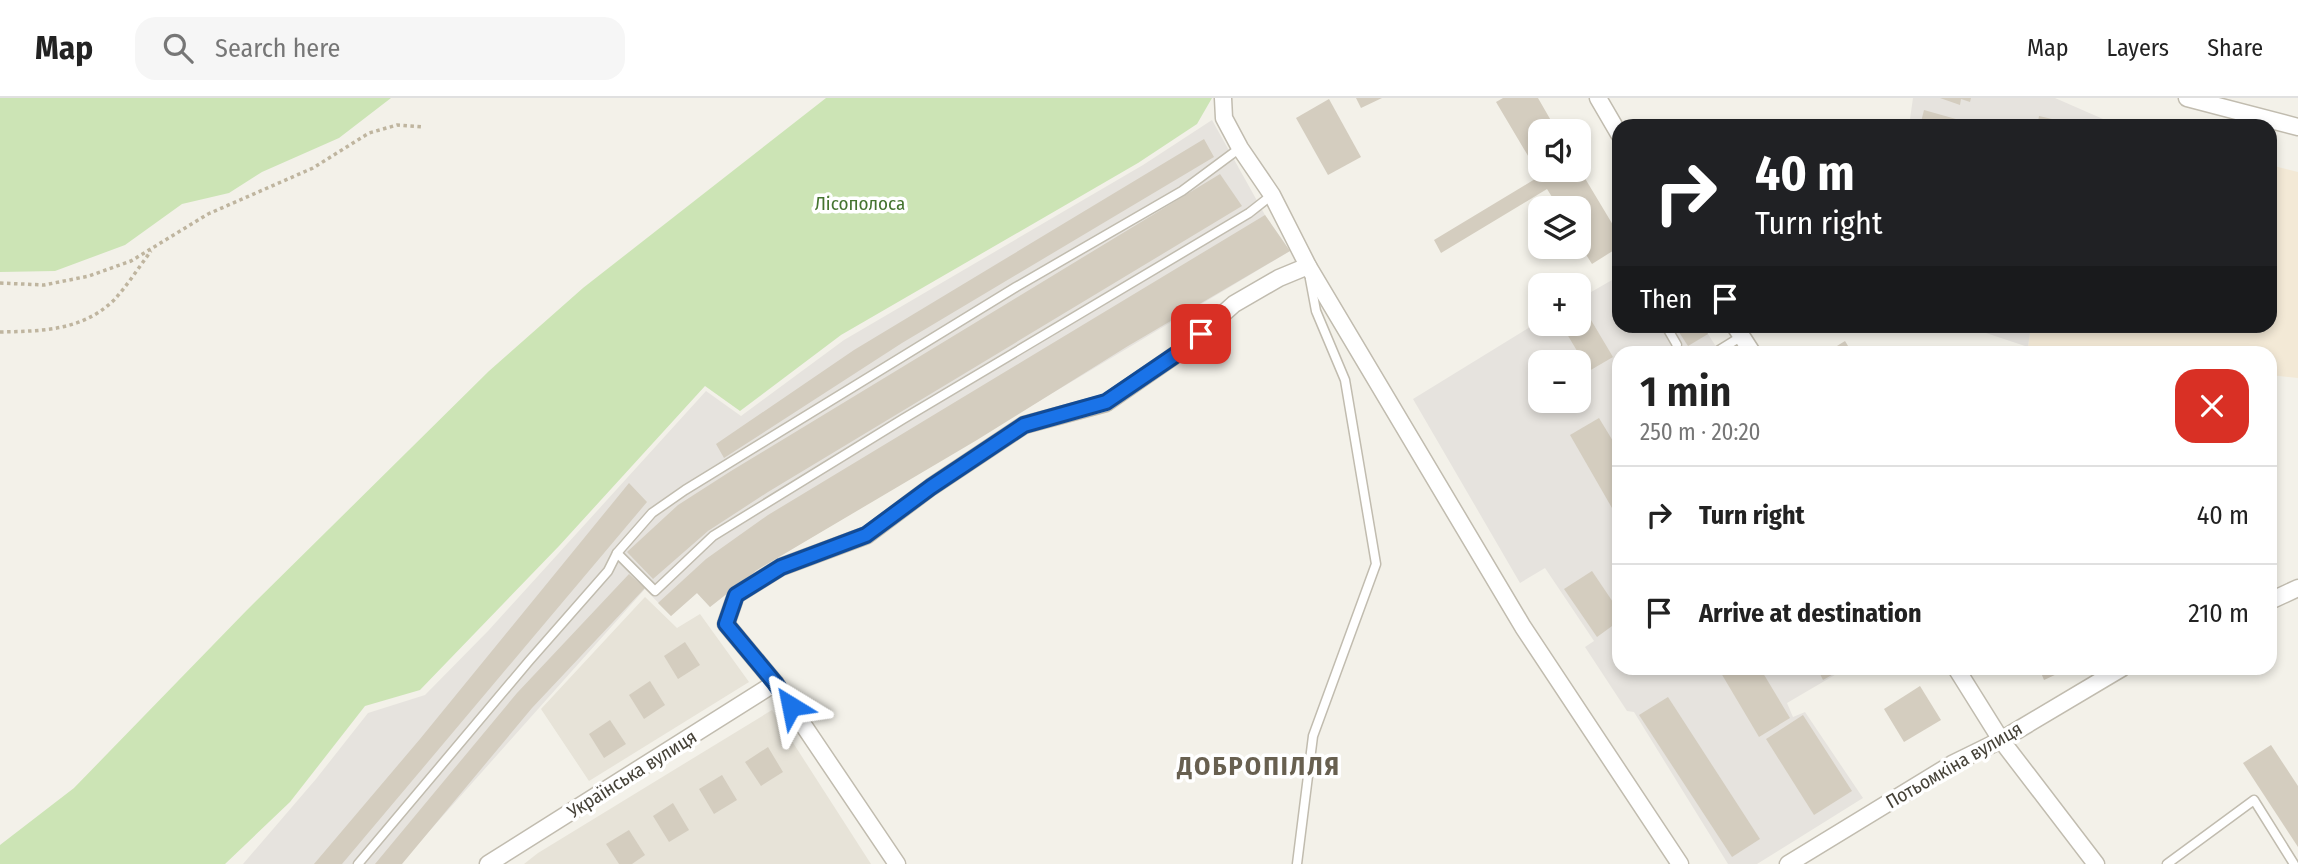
<!DOCTYPE html>
<html lang="en">
<head>
<meta charset="utf-8">
<style>
  body { margin:0; font-family:"Fira Sans Condensed",sans-serif; background:#f6f6f6; color:#222; height:100vh; display:flex; flex-direction:column; font-size:26px; white-space:nowrap }
  * { box-sizing:border-box; margin:0 }
  p { font-size:23px; color:#767676 }
  .icon { flex:none; width:38px; height:38px; fill:none; stroke:currentColor; stroke-width:2; stroke-linecap:round; stroke-linejoin:round }
  .map { position:relative; flex:1; overflow:hidden }
  .sheet { position:absolute; left:1612px; top:248px; width:665px; height:329px; display:flex; flex-direction:column; background:#fff; border-radius:21px; box-shadow:0 4px 10px #0003 }
  .sheet>* { flex:none }
  .hud { position:absolute; left:1612px; top:21px; width:665px; height:214px; border-radius:21px; box-shadow:0 4px 10px #0003; background:#202124; color:#fff; overflow:hidden }
  .tools { position:absolute; left:1528px; top:21px; display:grid; gap:14px }
  .tools a { display:grid; place-items:center; width:63px; height:63px; border-radius:14px; background:#fff; box-shadow:0 4px 10px #0003; font-size:35px }
  .pin { position:absolute; display:grid; place-items:center; width:60px; height:60px; color:#fff; margin:-30px; border-radius:14px; box-shadow:0 4px 10px #0006 }
  .me { position:absolute; width:77px; margin:-38px; rotate:325deg; stroke-linejoin:round; filter:drop-shadow(0 0 5px #0008) }
  .turn { display:flex; align-items:center; gap:24px; height:147px; padding:0 28px; font-size:32px }
  .turn .icon { width:91px; height:91px; stroke-width:2.5 }
  .turn b { display:block; font-size:49px; line-height:60px }
  .then { display:flex; align-items:center; height:66px; padding:0 28px; background:#0003; gap:14px; font-size:26px }
  .round { display:grid; place-items:center; flex:none; width:74px; height:74px; border-radius:21px; background:#f6f6f6 }
  .headline { display:flex; align-items:center; justify-content:space-between; height:119px; padding:0 28px }
  h1 { font-size:42px; font-weight:600; line-height:52px }
  ul { padding:0; list-style:none }
  li { display:flex; align-items:center; gap:21px; height:98px; padding:0 28px; border-top:2px solid #e0e0e0 }
  li div { flex:1 }
  li b { display:block; font-size:26px }
  li em { font-style:normal }
  header { display:flex; align-items:center; gap:42px; box-sizing:border-box; height:98px; padding:0 35px; background:#fff; border-bottom:2px solid #e0e0e0 }
  header strong { font-size:33px }
  nav { display:flex; gap:38px; margin-inline-start:auto; font-size:24px }
  .search { width:490px; height:63px; background:#f6f6f6; display:flex; align-items:center; gap:18px; box-sizing:border-box; padding:0 24px; border-radius:21px; color:#767676; font-size:26px }
  .map>svg:first-child { display:block }
  .residential { fill:#e7e3d8 }
  .commercial { fill:#f3e9d6 }
  .industrial { fill:#e6e3de; fill-rule:evenodd }
  .green { fill:#cce4b5 }
  .building { fill:#d4cdbf }
  .lines { fill:none; stroke-linecap:round; stroke-linejoin:round }
  .lane-casing { stroke:#c1bcaf; stroke-width:11 }
  .street-casing { stroke:#c1bcaf; stroke-width:19 }
  .path { stroke:#bfb59f; stroke-width:3.5; stroke-dasharray:3.5 3.5; stroke-linecap:butt }
  .lane { stroke:#fff; stroke-width:8 }
  .street { stroke:#fff; stroke-width:16 }
  .route-casing { stroke:#114b97; stroke-width:18 }
  .route { stroke:#1a73e8; stroke-width:12 }
  .labels { text-anchor:middle; dominant-baseline:central; stroke-width:7; stroke-linejoin:round; paint-order:stroke }
  .park-label { font-size:19px; fill:#457430; stroke:#fff }
  .street-label { font-size:19px; fill:#464238; stroke:#fff }
  .district-label { font-size:26px; font-weight:bold; letter-spacing:2px; fill:#686050; stroke:#fff }
</style>
</head>
<body>
<header>
<strong>Map</strong>
<div class="search"><svg class="icon" aria-label="search" viewBox="0 0 24 24"><circle cx="10" cy="10" r="6"/><path d="M15 15l6 6"/></svg>Search here</div>
<nav><a>Map</a><a>Layers</a><a>Share</a></nav>
</header>
<div class="map">
<svg width="2298" height="766" viewBox="0 0 2298 766">
  <rect width="100%" height="100%" fill="#f3f1e9"/>
  <!-- residential -->
  <g class="residential">
    <path d="M645,499L677,530L700,516L749,584L589,683L541,611Z"/>
    <path d="M772,612L871,766H524L538,755Z"/>
  </g>
  <!-- commercial -->
  <path class="commercial" d="M2270,67L2298,74V280L2270,277V256H2084L2028,249L2031,228H2270Z"/>
  <!-- industrial -->
  <g class="industrial">
    <path d="M1913,0H2055L2103,21L2102,28H1909Z"/>
    <path d="M1212,22L1265,117L1290,153L757,472L710,509L697,495L671,518L645,491L400,766H243L316,681L368,615L425,597L488,533L706,293L741,318L844,242L1143,67Z"/>
    <path d="M1619,178V228H1703L1720,255L1619,256V570L1845,571L1787,605L1793,619L1805,614L1863,700L1757,766H1728L1634,614L1627,613L1585,549L1594,543L1545,470L1520,485L1413,301L1540,223V226H1578L1579,201ZM1540,264H1578V303H1540Z"/>
    <path d="M1965,228H2031L2028,249Z"/>
  </g>
  <!-- green -->
  <g class="green">
    <path d="M0,0H391L339,40L262,74L229,95L182,106L125,147L55,173L0,174Z"/>
    <path d="M826,0H1212L1197,26L1138,65L841,237L740,313L705,288L559,448L420,592L365,608L290,704L225,766H0V747L74,690L247,512L489,273L583,190Z"/>
  </g>
  <!-- building -->
  <g class="building">
    <path d="M1356,0H1382L1361,10Z"/>
    <path d="M1503,0H1538L1557,33H1540V72H1580L1619,137V149L1592,166L1578,144V110H1559L1547,91L1441,155L1434,142L1540,78L1496,4Z"/>
    <path d="M1940,0H1971L1970,4L1961,1L1960,7Z"/>
    <path d="M1329,1L1361,59L1328,77L1296,20Z"/>
    <path d="M1924,12L1970,25L1969,28H1920Z"/>
    <path d="M2039,18L2078,27V28H2037Z"/>
    <path d="M1204,41L1214,59L902,245L724,360L716,346L854,252Z"/>
    <path d="M1220,76L1242,108L768,394L708,433L653,481L627,454L678,407L731,373Z"/>
    <path d="M1265,117L1290,153L1128,248L977,342L757,472L710,509L697,495L671,518L658,505L706,461L768,417Z"/>
    <path d="M1585,212L1613,259L1589,273L1561,226H1578V216Z"/>
    <path d="M1675,228H1703L1708,236L1688,248Z"/>
    <path d="M1845,243L1853,256H1824Z"/>
    <path d="M1599,320L1619,353V415L1616,417L1570,337Z"/>
    <path d="M629,385L647,404L342,766H314L420,641Z"/>
    <path d="M1592,473L1619,513V523L1597,539L1564,491Z"/>
    <path d="M629,476L645,490L532,610L402,766H375L517,595Z"/>
    <path d="M685,544L700,567L678,581L664,558Z"/>
    <path d="M1718,570H1760L1790,620L1759,639Z"/>
    <path d="M1817,570H1844L1823,582Z"/>
    <path d="M2039,570H2070L2044,582Z"/>
    <path d="M650,583L665,607L644,621L629,597Z"/>
    <path d="M1920,588L1941,622L1904,644L1884,611Z"/>
    <path d="M1668,599L1760,741L1732,759L1639,617Z"/>
    <path d="M1803,617L1852,693L1814,717L1766,641Z"/>
    <path d="M610,622L626,646L604,660L589,636Z"/>
    <path d="M2271,647L2298,688V749L2243,665Z"/>
    <path d="M768,649L783,674L761,688L745,664Z"/>
    <path d="M722,677L737,702L714,716L699,691Z"/>
    <path d="M673,705L689,732L669,744L653,718Z"/>
    <path d="M629,732L645,757L632,766H619L606,746Z"/>
  </g>
  <g class="lines">
    <!-- lane casing -->
    <g class="lane-casing">
      <g id="lane">
        <path d="M1666,228L1677,247L1674,256"/>
        <path d="M1713,256L1742,238"/>
        <path d="M617,455L655,493L713,438L903,321L1249,115L1272,97"/>
        <path d="M358,766L529,563L608,473L617,455L652,415L685,392L1016,189L1182,93L1240,50"/>
        <path d="M1297,766L1313,638L1376,466L1345,282L1316,213L1310,181"/>
        <path d="M2167,766L2254,702L2294,766"/>
      </g>
    </g>
    <!-- street casing -->
    <g class="street-casing">
      <g id="street">
        <path d="M1223,0L1224,20L1240,50L1272,97L1308,168L1523,529L1680,766"/>
        <path d="M1598,0L1619,36"/>
        <path d="M2187,0L2298,29"/>
        <path d="M1735,228L1753,256"/>
        <path d="M2270,503L2298,490"/>
        <path d="M1956,570L2001,642L2096,766"/>
        <path d="M488,766L775,585"/>
        <path d="M897,766L775,585L726,526L736,497L781,469L867,437L931,389L1024,327L1106,305L1184,251L1234,206L1279,180L1308,168"/>
        <path d="M1788,766L1952,666L2001,642L2122,570"/>
      </g>
    </g>
    <!-- path -->
    <g class="path">
      <path d="M0,185L44,187L89,178L131,163L208,116L313,70L369,35L397,27L423,29"/>
      <path d="M0,234C42,233 82,233 114,202C127,188 139,169 151,153"/>
    </g>
    <!-- lane -->
    <use href="#lane" class="lane"/>
    <!-- street -->
    <use href="#street" class="street"/>
  </g>
  <g class="lines">
    <!-- route casing -->
    <g class="route-casing">
      <path id="route" d="M791,608L775,585L726,526L736,497L781,469L866,437L931,389L1024,327L1106,304L1184,251L1201,236"/>
    </g>
    <!-- route -->
    <use href="#route" class="route"/>
  </g>
  <g class="labels">
    <!-- park labels -->
    <g class="park-label">
      <text x="860" y="105">Лісополоса</text>
    </g>
    <!-- street labels -->
    <g class="street-label">
      <text transform="translate(1954 667) rotate(-30)">Потьомкіна вулиця</text>
      <text transform="translate(632 676) rotate(-32)">Українська вулиця</text>
    </g>
    <!-- district labels -->
    <g class="district-label">
      <text x="1259" y="668">ДОБРОПІЛЛЯ</text>
    </g>
  </g>
</svg>
<div class="tools">
<a><svg class="icon" aria-label="sound" viewBox="0 0 24 24"><path d="M4 9h4l5-4v14l-5-4H4zM17 9q2 3 0 6"/></svg></a>
<a><svg class="icon" aria-label="layers" viewBox="0 0 24 24"><path d="M12 4l9 5-9 5-9-5zM3 14l9 5 9-5"/></svg></a>
<a>+</a>
<a>−</a>
</div>
<div class="pin" style="left:1201px;top:236px;background:#d93025"><svg class="icon" aria-label="arrive" viewBox="0 0 24 24"><path d="M6 21V4h12l-3 4 3 4H6"/></svg></div>
<svg class="me" style="left:791px;top:608px" viewBox="-20 -20 40 40"><path d="M0-17L14 15 0 8-14 15z" fill="#1a73e8" stroke="#fff" stroke-width="4"/></svg>
<div class="hud">
<div class="turn"><svg class="icon" aria-label="right" viewBox="0 0 24 24"><path d="M7 20v-9h11M14 6l5 5-5 5"/></svg><div><b>40 m</b>Turn right</div></div>
<div class="then">Then<svg class="icon" aria-label="arrive" viewBox="0 0 24 24"><path d="M6 21V4h12l-3 4 3 4H6"/></svg></div>
</div>
<section class="sheet">
<div class="headline"><div><h1>1 min</h1><p>250 m · 20:20</p></div><a class="round" style="background:#d93025;color:#fff"><svg class="icon" aria-label="close" viewBox="0 0 24 24"><path d="M6 6l12 12M18 6L6 18"/></svg></a></div>
<ul>
<li><svg class="icon" aria-label="right" viewBox="0 0 24 24"><path d="M7 20v-9h11M14 6l5 5-5 5"/></svg><div><b>Turn right</b></div><em>40 m</em></li>
<li><svg class="icon" aria-label="arrive" viewBox="0 0 24 24"><path d="M6 21V4h12l-3 4 3 4H6"/></svg><div><b>Arrive at destination</b></div><em>210 m</em></li>
</ul>
</section>
</div>
</body>
</html>
